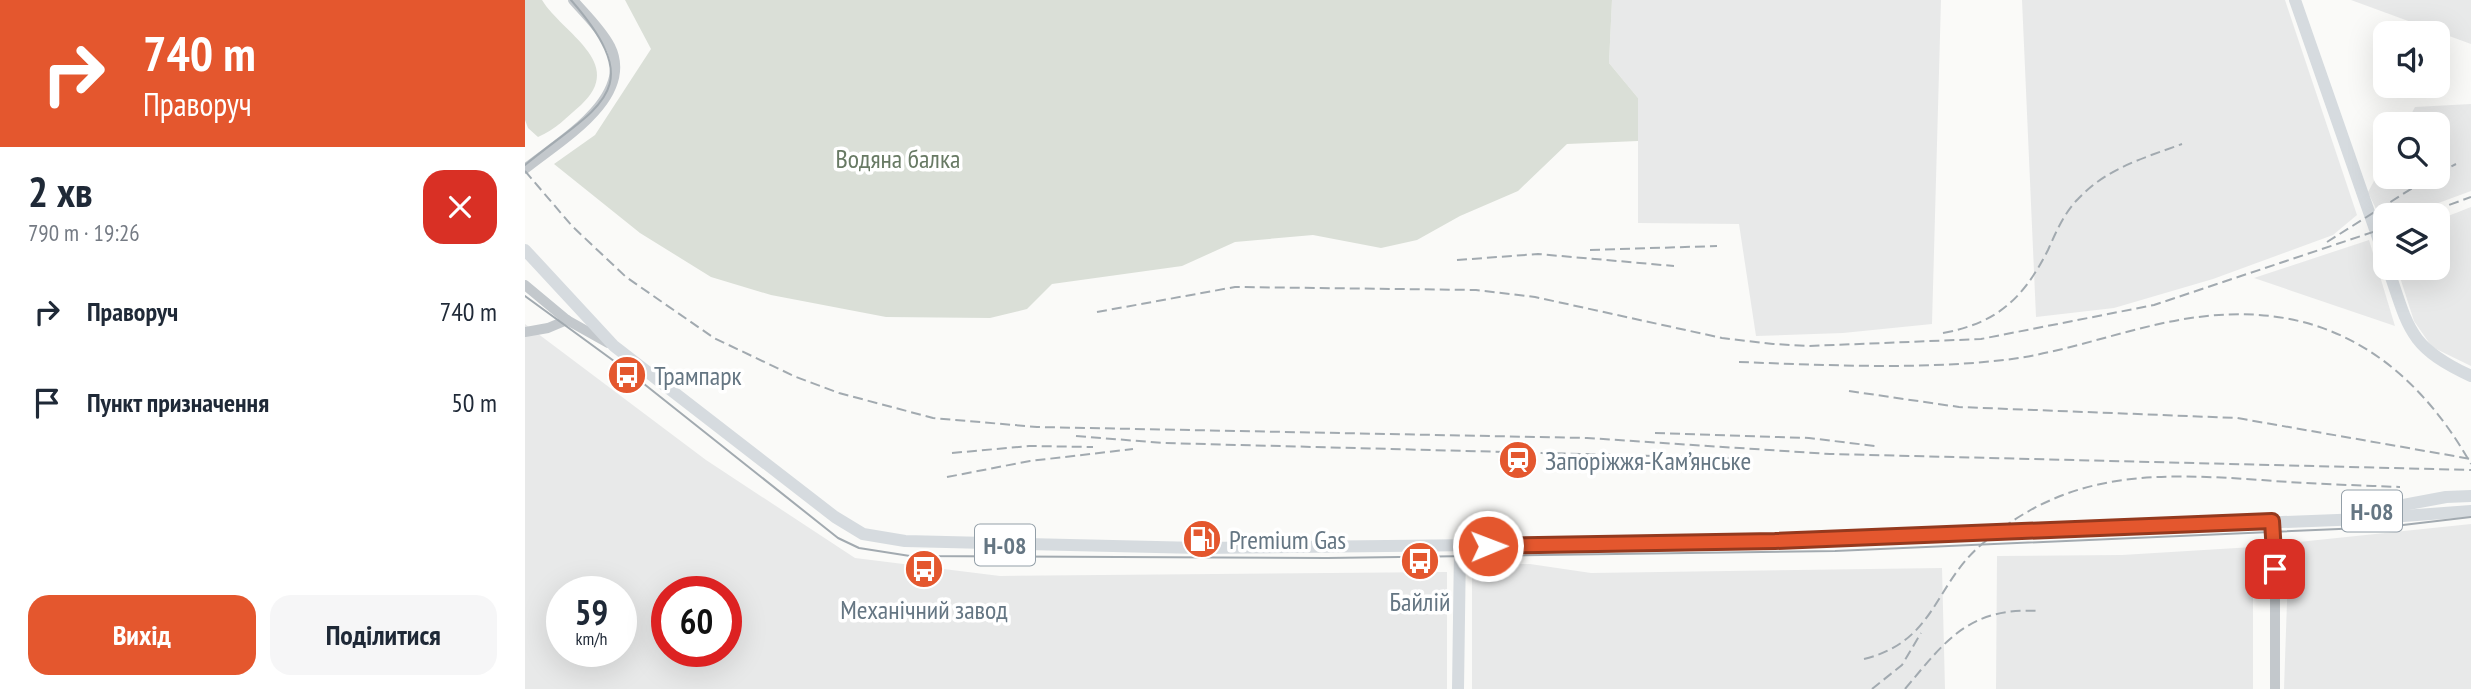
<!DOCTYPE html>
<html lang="uk">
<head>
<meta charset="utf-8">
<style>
  body { margin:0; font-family:"PT Sans Narrow",sans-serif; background:#f6f6f7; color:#1f2937; height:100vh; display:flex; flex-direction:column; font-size:26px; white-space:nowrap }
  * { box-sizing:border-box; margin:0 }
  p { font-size:23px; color:#747a83 }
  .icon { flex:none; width:38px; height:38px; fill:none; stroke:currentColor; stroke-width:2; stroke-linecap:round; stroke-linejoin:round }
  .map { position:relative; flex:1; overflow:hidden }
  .side { display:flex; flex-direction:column; background:#fff; width:525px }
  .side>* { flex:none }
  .banner { background:#e4572e; color:#fff; overflow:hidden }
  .buttons { position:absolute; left:1848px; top:21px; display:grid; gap:14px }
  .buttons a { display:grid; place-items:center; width:77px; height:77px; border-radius:14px; background:#fff; box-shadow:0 7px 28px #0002; font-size:35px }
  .speed { position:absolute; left:21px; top:576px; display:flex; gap:14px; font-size:35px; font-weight:700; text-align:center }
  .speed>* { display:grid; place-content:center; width:91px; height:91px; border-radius:50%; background:#fff; box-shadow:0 7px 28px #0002; line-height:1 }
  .speed small { font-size:18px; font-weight:400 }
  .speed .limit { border:10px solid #d22; background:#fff; color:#111 }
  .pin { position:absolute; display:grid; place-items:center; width:60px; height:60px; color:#fff; margin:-30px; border-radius:14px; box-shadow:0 4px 10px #0006 }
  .me { position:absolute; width:77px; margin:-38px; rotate:89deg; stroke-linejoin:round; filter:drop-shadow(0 0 5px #0008) }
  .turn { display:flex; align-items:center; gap:24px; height:147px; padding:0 28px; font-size:32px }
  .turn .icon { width:91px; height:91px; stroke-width:2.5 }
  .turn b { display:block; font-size:49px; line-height:60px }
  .round { display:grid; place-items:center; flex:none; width:74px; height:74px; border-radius:21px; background:#f6f6f7 }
  .summary { display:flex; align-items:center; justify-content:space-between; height:119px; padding:0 28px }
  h1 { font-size:42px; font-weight:700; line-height:52px }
  .action { display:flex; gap:14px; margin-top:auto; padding:14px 28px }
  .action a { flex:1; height:80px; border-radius:21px; background:#e4572e; color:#fff; font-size:28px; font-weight:700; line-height:80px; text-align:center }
  .action a+a { background:#f6f6f7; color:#1f2937 }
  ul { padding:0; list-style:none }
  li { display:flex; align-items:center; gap:21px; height:91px; padding:0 28px }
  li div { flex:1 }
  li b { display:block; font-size:26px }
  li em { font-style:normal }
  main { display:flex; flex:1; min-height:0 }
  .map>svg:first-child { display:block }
  .built { fill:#e8e9e9; fill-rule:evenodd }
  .green { fill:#dadfd7 }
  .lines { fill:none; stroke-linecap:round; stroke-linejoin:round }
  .minor { stroke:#c3c8cc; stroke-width:10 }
  .major { stroke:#d6dbdf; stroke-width:12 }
  .tram { stroke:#a2aab0; stroke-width:2 }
  .rail { stroke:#a2aab0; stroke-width:2; stroke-dasharray:10 5; stroke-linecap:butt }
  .route-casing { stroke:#94391e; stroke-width:18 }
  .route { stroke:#e4572e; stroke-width:12 }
  .labels { text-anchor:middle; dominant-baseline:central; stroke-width:7; stroke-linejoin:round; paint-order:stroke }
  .shield { fill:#fff; stroke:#939fa8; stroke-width:2 }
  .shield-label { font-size:24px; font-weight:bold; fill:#657683 }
  .park-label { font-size:26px; fill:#687a64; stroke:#fff }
  .poi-label { font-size:26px; fill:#657683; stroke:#fff; text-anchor:start }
</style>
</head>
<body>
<main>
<section class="side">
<div class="banner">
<div class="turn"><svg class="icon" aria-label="right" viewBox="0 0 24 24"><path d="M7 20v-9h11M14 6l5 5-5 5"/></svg><div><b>740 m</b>Праворуч</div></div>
</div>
<div class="summary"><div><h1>2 хв</h1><p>790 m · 19:26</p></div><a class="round" style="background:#d93025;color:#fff"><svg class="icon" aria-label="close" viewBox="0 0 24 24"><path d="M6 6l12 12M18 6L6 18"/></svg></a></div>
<ul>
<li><svg class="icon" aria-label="right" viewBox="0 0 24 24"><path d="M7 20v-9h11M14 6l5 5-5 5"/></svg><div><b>Праворуч</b></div><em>740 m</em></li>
<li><svg class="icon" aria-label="arrive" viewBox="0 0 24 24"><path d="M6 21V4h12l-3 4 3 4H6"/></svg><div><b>Пункт призначення</b></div><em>50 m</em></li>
</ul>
<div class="action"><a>Вихід</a><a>Поділитися</a></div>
</section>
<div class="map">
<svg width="1946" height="689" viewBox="0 0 1946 689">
  <rect width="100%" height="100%" fill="#fafaf8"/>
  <!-- built -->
  <g class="built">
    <path d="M1087,0H1416L1407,324L1318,333L1231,336L1214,224L1113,223V98L1084,63Z"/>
    <path d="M1497,0H1760L1832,215L1808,235L1688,279L1589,308L1511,317Z"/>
    <path d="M1826,0H1946V44Z"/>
    <path d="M1946,104V191L1881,215H1860L1858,224L1843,192L1860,161V177H1913V124H1881L1890,107Z"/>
    <path d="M1946,207V366L1907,347L1889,321L1872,268H1913V220Z"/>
    <path d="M1844,240L1870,326L1729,278Z"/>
    <path d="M0,324L181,460L330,558L475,576L922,572V689H0ZM37,592H96V651H37ZM142,592H201V651H142Z"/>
    <path d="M1946,524V689H1759L1764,543Z"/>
    <path d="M1728,547V689H1471L1472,556L1597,555Z"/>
    <path d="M947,564H1005L1066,573L1417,568L1420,689H947Z"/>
  </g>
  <!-- green -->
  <g class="green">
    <path d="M0,0H17C37,33 102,63 56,105C42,117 30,130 13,137L3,128L0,120Z"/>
    <path d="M100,0H1087L1084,63L1113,98V141L1042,144L993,191L935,216L892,240L856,248L788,235L710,242L657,266L527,284L502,309L465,318L361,317L246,295L186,277L115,233L29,164L70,135L126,49Z"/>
  </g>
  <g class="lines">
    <!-- minor -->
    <g class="minor">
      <path d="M0,169C33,142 111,98 85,46C76,29 61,15 48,0"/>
      <path d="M0,285L42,320L83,343"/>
      <path d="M0,332L23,328L42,320"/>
      <path d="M1747,521L1750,546V689"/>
    </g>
    <!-- major -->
    <g class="major">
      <path d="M1770,0L1860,258"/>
      <path d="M0,250L89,346L310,517L338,534L380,541L674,548L1225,542L1838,519L1946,511"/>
      <path d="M1863,268C1884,330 1884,347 1946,376"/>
      <path d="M1841,512L1921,497L1946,496"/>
      <path d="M933,689L935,547"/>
    </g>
    <!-- tram -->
    <g class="tram">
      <path d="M0,165C73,105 126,92 46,0"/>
      <path d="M0,296L104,372L313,538L334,548L385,556L802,558L1310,551L1861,527L1946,517"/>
    </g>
    <!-- rail -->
    <g class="rail">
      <path d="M0,171L47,226L101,277L189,338L271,377L314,393L408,418L512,427L1062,438L1305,454L1946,470"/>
      <path d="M1913,173L1931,164"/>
      <path d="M1896,215L1946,197"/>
      <path d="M1802,242L1905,177"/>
      <path d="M1065,250L1192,246"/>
      <path d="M932,260L1013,254L1149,266"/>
      <path d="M572,312L710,287L951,290L1010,297L1197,338L1248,344L1284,346L1456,339L1629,305L1860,228"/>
      <path d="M1418,333C1472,323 1498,299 1523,250C1531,232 1539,213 1553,199C1582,168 1619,158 1657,144"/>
      <path d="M1214,362C1301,365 1392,370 1479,360C1548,352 1613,323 1682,316C1803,303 1888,362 1946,464"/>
      <path d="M1324,391L1434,407L1712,418L1946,459"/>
      <path d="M1130,433L1284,438L1350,446"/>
      <path d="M551,436L638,443L1209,458"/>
      <path d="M427,453L504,446L568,447"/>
      <path d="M422,477L505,461L608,449"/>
      <path d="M1339,659C1411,641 1408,586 1457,544C1545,469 1630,473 1737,480C1783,484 1829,485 1875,487"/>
      <path d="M1347,689L1377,665L1396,633"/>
      <path d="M1380,689C1421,640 1444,607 1514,611"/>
    </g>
  </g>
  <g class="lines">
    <!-- route casing -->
    <g class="route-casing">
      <path id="route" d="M963,546L1250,541L1747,521L1750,569"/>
    </g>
    <!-- route -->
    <use href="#route" class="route"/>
  </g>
  <!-- icons -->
  <defs>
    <g id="bus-disc" transform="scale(2.0125)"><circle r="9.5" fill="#e4572e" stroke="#fff"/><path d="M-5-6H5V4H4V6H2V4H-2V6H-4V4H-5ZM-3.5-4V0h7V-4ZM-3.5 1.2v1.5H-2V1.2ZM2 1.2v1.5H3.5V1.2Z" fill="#fff"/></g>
    <g id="station-disc" transform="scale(2.0125)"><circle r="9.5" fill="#e4572e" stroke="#fff"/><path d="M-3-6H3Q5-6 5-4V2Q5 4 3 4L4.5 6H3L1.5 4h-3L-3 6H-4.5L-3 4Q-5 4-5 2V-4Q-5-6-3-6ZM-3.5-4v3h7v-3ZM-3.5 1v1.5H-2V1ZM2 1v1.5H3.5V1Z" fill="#fff"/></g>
    <g id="fuel-disc" transform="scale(2.0125)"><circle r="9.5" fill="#e4572e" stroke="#fff"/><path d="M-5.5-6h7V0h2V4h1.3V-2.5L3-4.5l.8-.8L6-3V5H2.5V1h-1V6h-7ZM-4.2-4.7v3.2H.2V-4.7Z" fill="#fff"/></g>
  </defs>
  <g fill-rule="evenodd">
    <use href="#bus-disc" x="102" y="375"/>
    <use href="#station-disc" x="993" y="460"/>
    <use href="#fuel-disc" x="677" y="539"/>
    <use href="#bus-disc" x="895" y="561"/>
    <use href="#bus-disc" x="399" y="569"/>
  </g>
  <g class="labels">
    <!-- shield labels -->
    <g class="shield">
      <rect x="1817" y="490.5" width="60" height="41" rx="5"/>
      <rect x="450" y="524.5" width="60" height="41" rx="5"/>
    </g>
    <g class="shield-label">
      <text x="1847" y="511">Н-08</text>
      <text x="480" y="545">Н-08</text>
    </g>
    <!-- park labels -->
    <g class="park-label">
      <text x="373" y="158">Водяна балка</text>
    </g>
    <!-- poi labels -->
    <g class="poi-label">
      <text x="129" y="375">Трампарк</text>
      <text x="1020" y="460">Запоріжжя-Кам’янське</text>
      <text x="704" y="539">Premium Gas</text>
      <text x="895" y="601" text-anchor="middle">Байлій</text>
      <text x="399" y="609" text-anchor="middle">Механічний завод</text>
    </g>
  </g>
</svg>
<div class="buttons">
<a><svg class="icon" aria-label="sound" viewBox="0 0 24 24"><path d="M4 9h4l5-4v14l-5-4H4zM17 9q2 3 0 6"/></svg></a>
<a><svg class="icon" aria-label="search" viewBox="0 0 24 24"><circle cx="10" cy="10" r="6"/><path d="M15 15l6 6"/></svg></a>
<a><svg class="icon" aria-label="layers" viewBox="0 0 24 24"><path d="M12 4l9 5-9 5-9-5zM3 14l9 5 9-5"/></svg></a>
</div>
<div class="speed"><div>59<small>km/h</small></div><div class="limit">60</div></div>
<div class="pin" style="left:1750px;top:569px;background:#d93025"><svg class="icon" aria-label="arrive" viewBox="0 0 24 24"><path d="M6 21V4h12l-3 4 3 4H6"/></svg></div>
<svg class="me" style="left:963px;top:546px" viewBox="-20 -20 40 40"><circle r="17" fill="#e4572e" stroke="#fff" stroke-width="3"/><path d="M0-11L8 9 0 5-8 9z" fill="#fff"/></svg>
</div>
</main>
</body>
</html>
